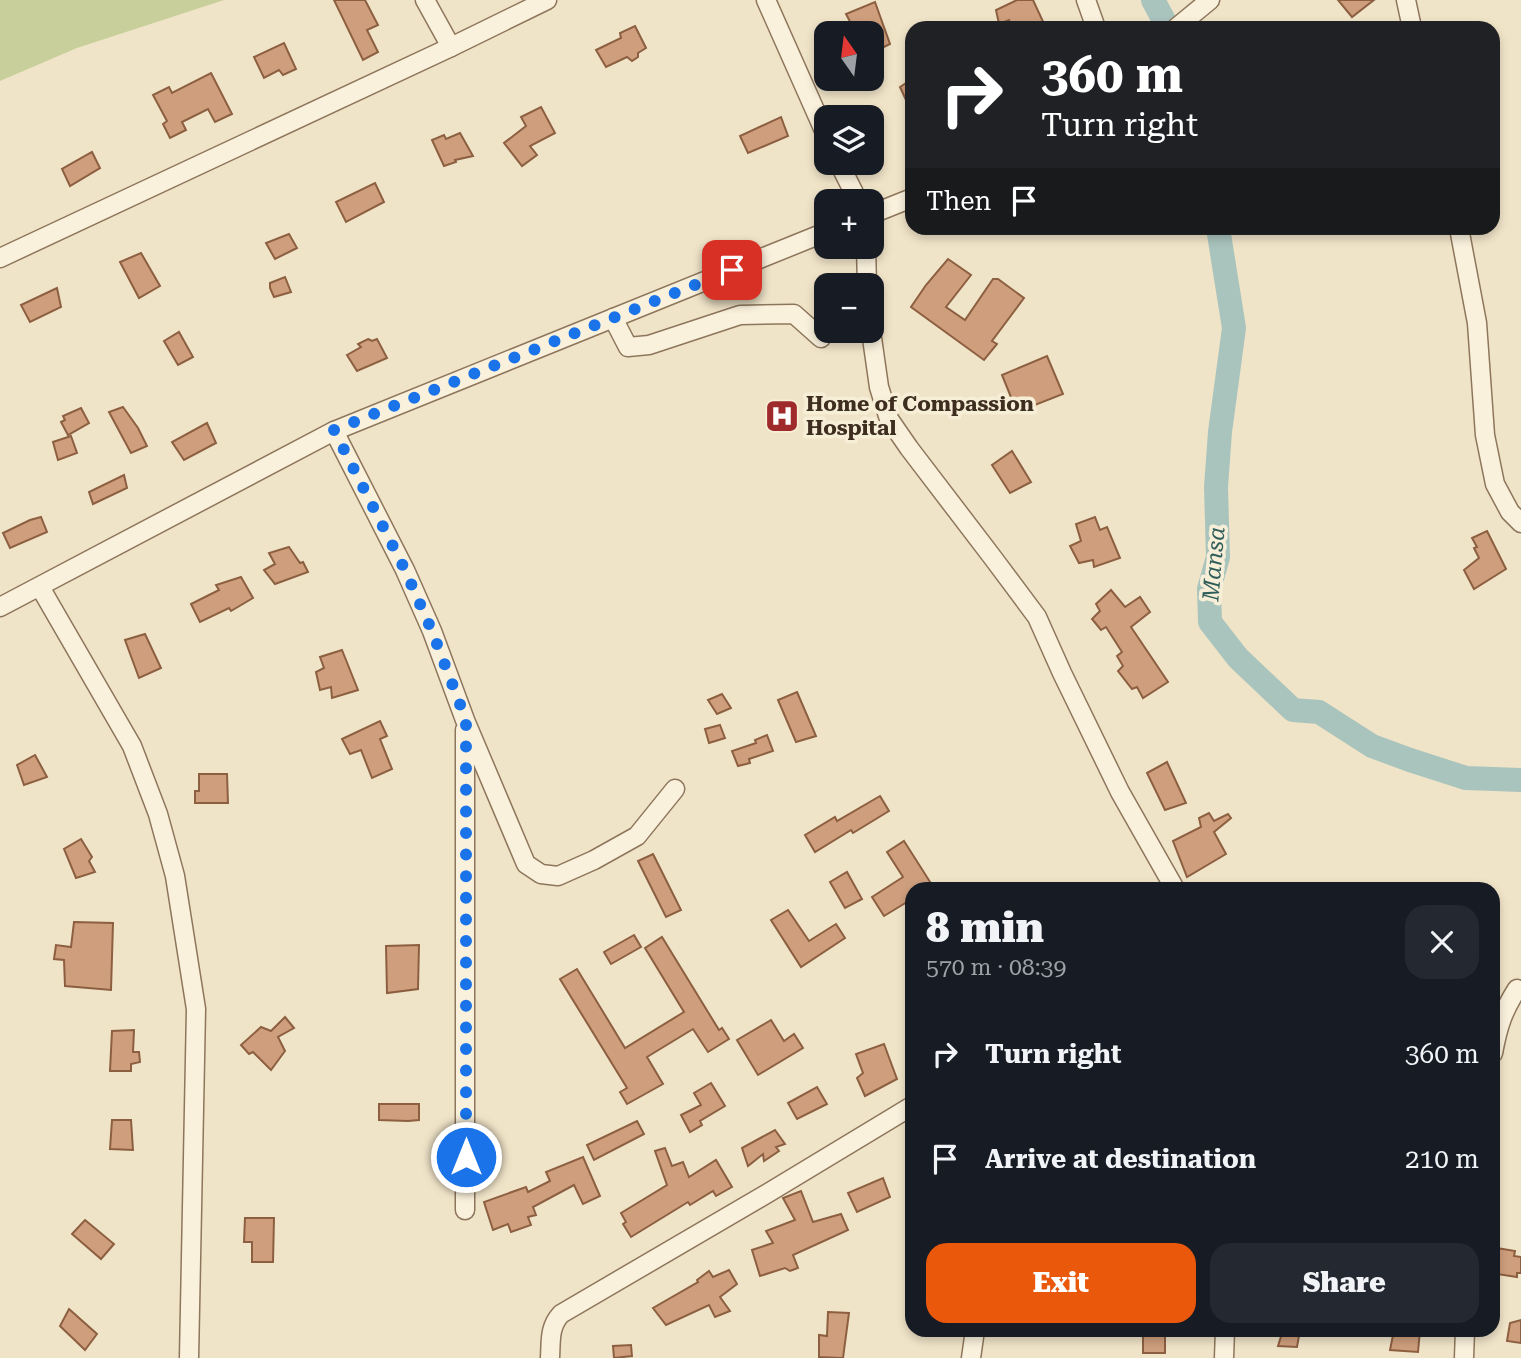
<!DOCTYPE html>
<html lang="en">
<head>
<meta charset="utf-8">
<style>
  body { margin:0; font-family:"Roboto Serif",serif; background:#242831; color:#f1f3f6; height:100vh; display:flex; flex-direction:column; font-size:26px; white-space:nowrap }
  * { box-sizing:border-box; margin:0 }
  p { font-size:23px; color:#9ea1a6 }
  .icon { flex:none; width:38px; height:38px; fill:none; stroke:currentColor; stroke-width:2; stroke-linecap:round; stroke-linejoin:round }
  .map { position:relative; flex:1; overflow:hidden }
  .details { position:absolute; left:905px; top:882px; width:595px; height:455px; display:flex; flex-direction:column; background:#171b24; border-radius:21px; box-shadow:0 4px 10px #0003 }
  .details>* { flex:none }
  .banner { position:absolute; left:905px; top:21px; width:595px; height:214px; border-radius:21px; box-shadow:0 4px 10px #0003; background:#202124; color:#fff; overflow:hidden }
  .needle { width:46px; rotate:346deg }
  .buttons { position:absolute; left:814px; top:21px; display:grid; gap:14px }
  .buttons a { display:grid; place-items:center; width:70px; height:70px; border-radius:14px; background:#171b24; box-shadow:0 4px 10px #0003; font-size:35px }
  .pin { position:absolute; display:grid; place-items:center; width:60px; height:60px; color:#fff; margin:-30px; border-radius:14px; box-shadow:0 4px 10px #0006 }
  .me { position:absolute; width:77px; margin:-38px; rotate:0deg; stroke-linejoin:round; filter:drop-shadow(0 0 5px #0008) }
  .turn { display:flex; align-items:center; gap:24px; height:147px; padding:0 21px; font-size:32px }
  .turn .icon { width:91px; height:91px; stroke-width:2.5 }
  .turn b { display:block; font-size:49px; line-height:60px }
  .then { display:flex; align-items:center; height:66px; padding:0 21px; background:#0003; gap:14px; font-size:26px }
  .round { display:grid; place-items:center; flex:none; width:74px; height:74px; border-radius:21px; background:#242831 }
  .headline { display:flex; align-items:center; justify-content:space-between; height:119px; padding:0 21px }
  h1 { font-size:42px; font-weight:800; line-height:52px }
  .action { display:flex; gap:14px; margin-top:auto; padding:14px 21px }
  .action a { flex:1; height:80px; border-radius:21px; background:#ea580c; color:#fff; font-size:28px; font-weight:800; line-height:80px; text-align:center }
  .action a+a { background:#242831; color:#f1f3f6 }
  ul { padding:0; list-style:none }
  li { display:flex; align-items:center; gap:21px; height:105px; padding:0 21px }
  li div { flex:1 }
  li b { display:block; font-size:26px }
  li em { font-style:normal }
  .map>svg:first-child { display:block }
  .green { fill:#c9cf9b }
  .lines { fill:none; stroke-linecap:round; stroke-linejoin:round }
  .river { stroke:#a9c4bc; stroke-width:24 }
  .building { fill:#cf9f7d; stroke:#8d5f41; stroke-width:2 }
  .minor-casing { stroke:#8d765c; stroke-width:21 }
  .minor { stroke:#faf1dc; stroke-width:18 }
  .route { stroke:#1a73e8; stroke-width:12; stroke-dasharray:0 21.6 }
  .labels { text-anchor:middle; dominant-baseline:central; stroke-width:7; stroke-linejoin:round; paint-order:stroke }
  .poi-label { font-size:21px; font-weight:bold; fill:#3d2e20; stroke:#f7eed8; text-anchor:start }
  .water-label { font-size:23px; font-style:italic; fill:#2f5d5a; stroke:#f7eed8 }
</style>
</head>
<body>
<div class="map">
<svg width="1521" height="1358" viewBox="0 0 1521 1358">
  <rect width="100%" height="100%" fill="#f0e4c8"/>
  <!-- green -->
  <path class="green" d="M0,0H224L77,48L0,81Z"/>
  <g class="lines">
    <!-- river -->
    <g class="river">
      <path d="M1153,0L1168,28"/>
      <path d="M1218,228L1234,328L1220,432L1216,487L1218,557L1209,589L1210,622L1238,658L1293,710L1319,712L1372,746L1410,760L1466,778L1521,780"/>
    </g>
  </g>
  <!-- building -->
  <g class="building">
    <path d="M334,0H365L378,25L367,30L378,52L363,60Z"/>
    <path d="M1017,0H1033L1046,28H1012L1009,20L999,24L996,10Z"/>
    <path d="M1338,0H1374L1352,17Z"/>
    <path d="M875,2L890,44L872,53V33H856L846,14Z"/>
    <path d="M635,26L646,48L638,53V57L632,61L627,57L606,67L596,50L621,38L620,33Z"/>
    <path d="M284,43L296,69L283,75L279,70L264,78L254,57Z"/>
    <path d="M211,73L232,114L215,122L208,109L182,122L186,130L170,138L163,124L167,121L153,95L169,87L172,93Z"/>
    <path d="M912,79V113L900,87Z"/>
    <path d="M541,107L555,133L530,146L537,155L522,166L504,143L526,126L521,117Z"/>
    <path d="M781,117L788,136L748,153L740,136Z"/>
    <path d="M460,133L473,156L455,160L456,162L444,166L432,140L444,135L446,139Z"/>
    <path d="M92,152L100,168L70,186L62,169Z"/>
    <path d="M375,183L384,202L346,222L336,202Z"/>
    <path d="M289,234L297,248L275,259L266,243Z"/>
    <path d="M141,253L160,286L139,298L120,262Z"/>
    <path d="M948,259L971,275L946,307L965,320L993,279H998L1024,298L992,341L997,344L984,360L911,307L926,285Z"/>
    <path d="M285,277L291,292L274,297L270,288V283Z"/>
    <path d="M57,288L61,307L30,322L21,305Z"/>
    <path d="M179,332L193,357L178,365L164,341Z"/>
    <path d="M368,339L372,341L377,339L387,358L357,371L347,355L361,347L358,344Z"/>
    <path d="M1047,356L1063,394L1017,412L1002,375Z"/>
    <path d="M123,407L138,428L147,446L131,453L109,412Z"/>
    <path d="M81,408L89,423L68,435L61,422L65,420L63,416Z"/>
    <path d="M207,423L216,443L184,460L172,442Z"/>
    <path d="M71,436L77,453L58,460L53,442Z"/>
    <path d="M1012,451L1031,482L1010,493L992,465Z"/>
    <path d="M124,475L127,488L93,504L89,492Z"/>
    <path d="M41,517L47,532L10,548L3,533L30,520Z"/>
    <path d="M1095,517L1100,530L1107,527L1120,558L1094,567L1093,560L1079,563L1070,546L1081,541L1076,524Z"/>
    <path d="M1487,531L1506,569L1474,589L1464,570L1479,558L1474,548L1477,547L1472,538Z"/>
    <path d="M289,547L300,563L303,562L308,572L275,584L264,570L275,564L269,553Z"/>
    <path d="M241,577L253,598L231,611L229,608L200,622L191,604L219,590L216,585Z"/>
    <path d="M1111,590L1125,607L1140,597L1150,612L1131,627L1168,682L1143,698L1137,687L1132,689L1118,671L1123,666L1117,656L1122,652L1106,627L1101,630L1092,619L1100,611L1096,604Z"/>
    <path d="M145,634L161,668L139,678L125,640Z"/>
    <path d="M342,650L358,690L332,698L331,687L320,690L316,672L324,668L320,657Z"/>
    <path d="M797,692L816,736L796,742L778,700Z"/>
    <path d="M722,694L731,708L717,714L708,700Z"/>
    <path d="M380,721L387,736L380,739L392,769L372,778L361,750L350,754L342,739Z"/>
    <path d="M720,725L725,738L709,743L705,729Z"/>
    <path d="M767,735L773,751L749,759L750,763L738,766L732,751L756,743L755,740Z"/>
    <path d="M35,755L47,777L24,785L17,765Z"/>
    <path d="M1167,762L1186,803L1165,810L1147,773Z"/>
    <path d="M199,774H227L228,803H195V791H199Z"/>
    <path d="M880,796L889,811L853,833L851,830L815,852L805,835L835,817L837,821Z"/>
    <path d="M1209,813L1214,821L1228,814L1231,818L1214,832L1226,854L1187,877L1173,841L1201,827L1199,818Z"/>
    <path d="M81,839L92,857L89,861L95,872L76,878L64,849Z"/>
    <path d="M904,841L932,885L927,889H912V899L884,916L872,897L903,877L887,852Z"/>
    <path d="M653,854L681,910L666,917L638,861Z"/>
    <path d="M847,872L862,899L845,908L830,882Z"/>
    <path d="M788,910L809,941L836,924L845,938L801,967L771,920Z"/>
    <path d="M74,922L113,923L111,990L65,986L64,960L54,959L56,945L71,947Z"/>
    <path d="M634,935L641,947L611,964L604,952Z"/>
    <path d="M662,937L719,1030L722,1028L729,1039L708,1052L693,1029L647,1057L663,1084L627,1104L620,1092L627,1088L560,979L577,969L625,1048L684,1012L645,948Z"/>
    <path d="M419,945L418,989L387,993L386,946Z"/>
    <path d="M285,1017L294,1028L278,1037L285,1051L271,1070L253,1052L249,1054L241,1045L261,1027L271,1031Z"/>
    <path d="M771,1020L784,1041L794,1034L803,1048L758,1075L737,1040Z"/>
    <path d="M134,1030L133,1052H139L140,1062L131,1064V1071H110L112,1031Z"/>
    <path d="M884,1044L897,1079L865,1096L857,1078L863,1073L856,1054Z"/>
    <path d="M711,1083L725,1106L700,1121L702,1125L690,1132L681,1115L701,1105L694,1093Z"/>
    <path d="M817,1087L827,1104L797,1119L788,1103Z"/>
    <path d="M379,1104H419V1120L408,1121L379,1120Z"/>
    <path d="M112,1120H131L133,1150L110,1149Z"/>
    <path d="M637,1121L644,1134L594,1160L587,1145Z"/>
    <path d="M775,1130L785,1144L776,1147L779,1151L764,1161L763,1154L748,1166L742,1148Z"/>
    <path d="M665,1148L672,1166L683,1162L689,1177L716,1160L732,1187L716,1196L713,1191L690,1205L688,1202L631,1237L623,1224L626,1222L621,1213L667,1185L655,1151Z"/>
    <path d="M583,1157L600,1196L583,1204L574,1185L533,1207L536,1215L528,1217L531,1225L511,1232L508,1224L493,1230L484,1202L526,1187L528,1192L550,1181L546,1172Z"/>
    <path d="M883,1178L890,1197L857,1212L848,1193Z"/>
    <path d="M801,1191L813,1222L841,1214L848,1230L793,1255L798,1268L790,1271L785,1268L760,1276L752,1250L773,1243L766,1231L795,1220L783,1198Z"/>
    <path d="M245,1218H274L273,1262H252V1242H244Z"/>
    <path d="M85,1220L114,1244L101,1259L72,1234Z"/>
    <path d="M1497,1248L1515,1251L1514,1256L1521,1257V1273H1517V1277L1497,1274L1498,1270H1494Z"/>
    <path d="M729,1270L737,1284L720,1297L730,1311L715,1317L709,1305L666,1325L653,1308L698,1282L697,1280L709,1271L713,1277Z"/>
    <path d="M69,1309L97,1334L85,1350L60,1326Z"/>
    <path d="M828,1312L849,1313L843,1358L819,1357V1335L827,1336Z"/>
    <path d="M1521,1320V1343L1507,1341L1510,1323Z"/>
    <rect x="1143" y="1330" width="22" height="23"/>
    <path d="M1283,1330H1300L1297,1347L1278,1346Z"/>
    <path d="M1394,1330H1420L1418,1352L1390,1350Z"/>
    <path d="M631,1345L632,1356L614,1358L613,1346Z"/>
  </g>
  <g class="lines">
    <!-- minor casing -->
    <g class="minor-casing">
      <g id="minor">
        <path d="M425,0L451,47"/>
        <path d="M766,0L826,135"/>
        <path d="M1086,0L1096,28"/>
        <path d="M1406,0L1412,28"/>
        <path d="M1176,28L1210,0"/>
        <path d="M839,163L858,201"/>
        <path d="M872,214L912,198"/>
        <path d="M1459,228L1477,323L1485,435L1495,484L1510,512L1521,523"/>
        <path d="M866,247L867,285"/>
        <path d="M0,258L451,47L547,0"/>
        <path d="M613,318L628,347L649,345L740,315L794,314L821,338"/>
        <path d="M871,331L879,387L889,419L909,448L993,558L1037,617L1062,673L1120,792L1175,889"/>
        <path d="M334,431L405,570L432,631L465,720L526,864L541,874L558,876L594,860L637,836L675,789"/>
        <path d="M40,587L132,746L158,814L175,876L196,1009L189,1358"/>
        <path d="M0,607L334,431L826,232"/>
        <path d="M465,730V1210"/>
        <path d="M1493,1053C1498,1026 1503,1011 1517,989"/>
        <path d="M550,1358C551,1341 549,1327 561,1314L768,1193L912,1106"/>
        <path d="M971,1358L975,1330"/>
        <path d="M1224,1358L1225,1330"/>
        <path d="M1464,1358L1465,1330"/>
      </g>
    </g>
    <!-- minor -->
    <use href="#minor" class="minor"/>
  </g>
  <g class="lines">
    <!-- route -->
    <path class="route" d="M466,1157V720L432,631L405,570L334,430L732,270"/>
  </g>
  <!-- icons -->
  <defs>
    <g id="hospital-square" transform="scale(1.75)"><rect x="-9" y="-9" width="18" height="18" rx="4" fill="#9e2a2b" stroke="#f7eed8"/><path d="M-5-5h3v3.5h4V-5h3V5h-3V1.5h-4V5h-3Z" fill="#fff"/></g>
  </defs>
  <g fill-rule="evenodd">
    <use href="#hospital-square" x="782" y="416"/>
  </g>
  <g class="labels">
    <!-- poi labels -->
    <g class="poi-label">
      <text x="806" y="404">Home of Compassion<tspan x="806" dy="24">Hospital</tspan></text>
    </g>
    <!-- water labels -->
    <g class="water-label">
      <text transform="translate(1214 564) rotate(-85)">Mansa</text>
    </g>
  </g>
</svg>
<div class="buttons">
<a><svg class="needle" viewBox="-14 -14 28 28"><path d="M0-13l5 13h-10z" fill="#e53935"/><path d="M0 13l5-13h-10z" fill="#9ea1a6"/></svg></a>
<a><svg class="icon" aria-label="layers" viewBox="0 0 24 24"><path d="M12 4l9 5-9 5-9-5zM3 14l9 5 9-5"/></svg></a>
<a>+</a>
<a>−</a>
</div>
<div class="pin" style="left:732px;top:270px;background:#d93025"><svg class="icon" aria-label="arrive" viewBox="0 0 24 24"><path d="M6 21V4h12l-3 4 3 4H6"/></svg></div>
<svg class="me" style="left:466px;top:1157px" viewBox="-20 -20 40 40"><circle r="17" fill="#1a73e8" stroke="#fff" stroke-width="3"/><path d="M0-11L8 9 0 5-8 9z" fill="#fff"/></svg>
<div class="banner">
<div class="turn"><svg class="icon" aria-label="right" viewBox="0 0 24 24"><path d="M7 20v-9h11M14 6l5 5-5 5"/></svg><div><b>360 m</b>Turn right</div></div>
<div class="then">Then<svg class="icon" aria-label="arrive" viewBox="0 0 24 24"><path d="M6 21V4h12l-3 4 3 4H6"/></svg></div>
</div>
<section class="details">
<div class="headline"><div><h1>8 min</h1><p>570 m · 08:39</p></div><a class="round"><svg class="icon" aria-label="close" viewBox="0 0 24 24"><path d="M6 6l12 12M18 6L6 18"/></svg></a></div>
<ul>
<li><svg class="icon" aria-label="right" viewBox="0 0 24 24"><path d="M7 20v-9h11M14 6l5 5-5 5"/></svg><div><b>Turn right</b></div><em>360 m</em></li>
<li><svg class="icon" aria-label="arrive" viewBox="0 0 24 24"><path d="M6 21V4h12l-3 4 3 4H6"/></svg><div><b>Arrive at destination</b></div><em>210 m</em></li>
</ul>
<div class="action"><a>Exit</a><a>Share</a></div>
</section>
</div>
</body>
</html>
